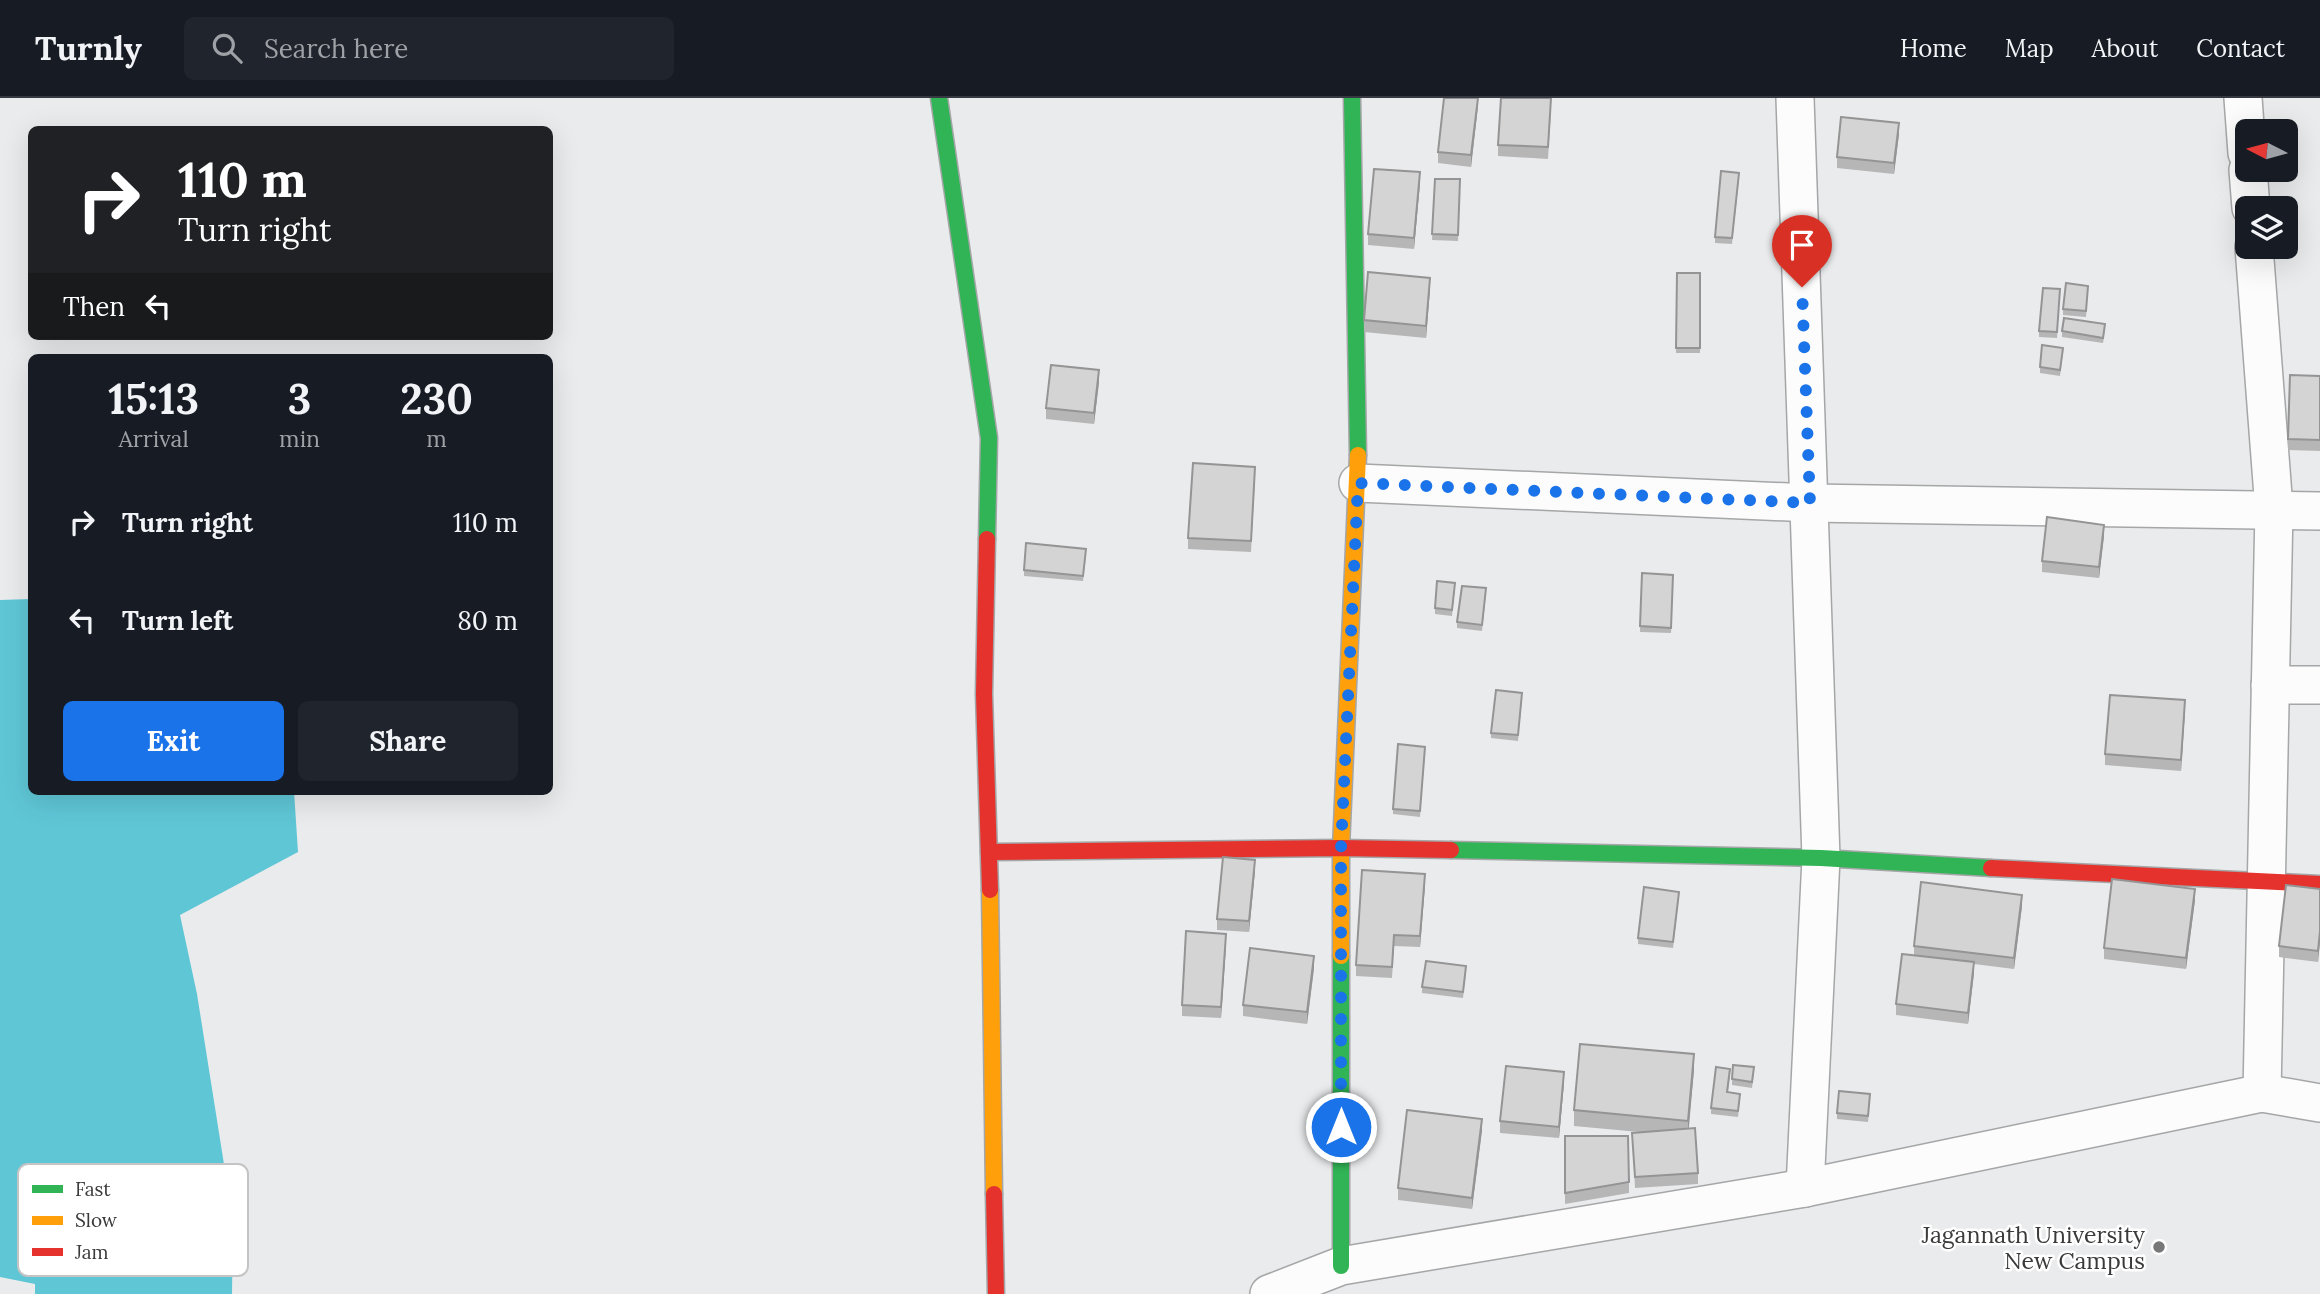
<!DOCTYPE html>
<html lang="en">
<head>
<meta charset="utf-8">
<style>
  body { margin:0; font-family:Lora,serif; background:#20242c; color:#f1f3f6; height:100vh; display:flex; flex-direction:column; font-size:26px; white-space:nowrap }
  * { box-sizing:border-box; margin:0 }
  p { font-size:23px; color:#9ea1a6 }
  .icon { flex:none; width:38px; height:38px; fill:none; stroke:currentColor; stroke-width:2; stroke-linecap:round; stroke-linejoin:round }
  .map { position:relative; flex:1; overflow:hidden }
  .panel { position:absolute; left:28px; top:256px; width:525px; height:441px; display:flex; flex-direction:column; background:#171b24; border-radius:10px; box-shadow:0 7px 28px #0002 }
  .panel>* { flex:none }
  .banner { position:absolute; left:28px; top:28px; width:525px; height:214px; border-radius:10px; box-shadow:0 7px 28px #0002; background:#202124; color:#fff; overflow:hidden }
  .needle { width:46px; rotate:276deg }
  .tools { position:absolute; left:2235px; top:21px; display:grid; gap:14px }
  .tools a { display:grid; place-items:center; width:63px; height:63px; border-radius:10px; background:#171b24; box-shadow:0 7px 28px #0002; font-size:35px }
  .pin { position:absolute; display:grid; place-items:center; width:60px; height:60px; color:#fff; margin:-72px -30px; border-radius:50% 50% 50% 0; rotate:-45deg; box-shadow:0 0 7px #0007 }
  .pin .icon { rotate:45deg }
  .me { position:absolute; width:77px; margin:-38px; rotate:0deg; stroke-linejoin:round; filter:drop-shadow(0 0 5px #0008) }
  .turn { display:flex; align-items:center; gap:24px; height:147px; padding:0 35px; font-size:32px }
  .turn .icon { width:91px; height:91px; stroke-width:2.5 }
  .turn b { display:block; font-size:49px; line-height:60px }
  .then { display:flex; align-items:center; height:66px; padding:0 35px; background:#0003; gap:14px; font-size:26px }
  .eta { display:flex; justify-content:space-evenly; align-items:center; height:119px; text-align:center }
  .eta b { font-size:42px; font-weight:700; line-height:49px }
  .button { display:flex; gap:14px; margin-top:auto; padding:14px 35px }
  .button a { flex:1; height:80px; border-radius:10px; background:#1a73e8; color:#fff; font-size:28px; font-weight:700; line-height:80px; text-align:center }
  .button a+a { background:#20242c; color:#f1f3f6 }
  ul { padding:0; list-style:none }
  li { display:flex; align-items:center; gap:21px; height:98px; padding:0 35px }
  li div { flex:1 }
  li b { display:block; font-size:26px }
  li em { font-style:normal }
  header { display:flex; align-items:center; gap:42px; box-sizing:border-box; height:98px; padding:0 35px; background:#171b24; border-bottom:2px solid #363941 }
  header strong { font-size:33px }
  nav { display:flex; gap:38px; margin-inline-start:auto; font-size:24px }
  .search { width:490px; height:63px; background:#20242c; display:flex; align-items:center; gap:18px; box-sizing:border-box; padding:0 24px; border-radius:10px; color:#9ea1a6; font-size:26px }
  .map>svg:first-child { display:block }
  .water { fill:#5fc6d6 }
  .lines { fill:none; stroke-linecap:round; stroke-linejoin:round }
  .street-casing { stroke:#a5a6a7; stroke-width:40 }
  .fast-casing { stroke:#a5a6a7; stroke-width:19 }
  .slow-casing { stroke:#a5a6a7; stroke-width:19 }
  .jam-casing { stroke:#a5a6a7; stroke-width:19 }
  .street { stroke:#fcfcfc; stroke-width:37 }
  .fast { stroke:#30b455; stroke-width:16 }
  .slow { stroke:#ff9f0a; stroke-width:16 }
  .jam { stroke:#e5322d; stroke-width:16 }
  .wall { fill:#b7b6b7 }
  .shaded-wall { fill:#959495 }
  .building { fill:#d5d4d5; stroke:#959495; stroke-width:2 }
  .route { stroke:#1a73e8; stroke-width:12; stroke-dasharray:0 21.6 }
  .poi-dot { fill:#787879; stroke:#fff; stroke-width:2.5 }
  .labels { text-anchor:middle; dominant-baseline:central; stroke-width:5; stroke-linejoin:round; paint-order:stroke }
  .poi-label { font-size:23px; fill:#3a3a3b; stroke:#fff; text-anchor:end }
  .key { fill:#fff; stroke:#c4c4c4; stroke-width:2 }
  .key-label { font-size:19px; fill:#3a3a3b }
</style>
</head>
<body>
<header>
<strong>Turnly</strong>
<div class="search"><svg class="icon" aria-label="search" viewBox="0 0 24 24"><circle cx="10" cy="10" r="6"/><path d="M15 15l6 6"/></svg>Search here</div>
<nav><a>Home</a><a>Map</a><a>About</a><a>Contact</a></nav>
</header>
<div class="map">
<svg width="2320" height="1196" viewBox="0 0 2320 1196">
  <rect width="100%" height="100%" fill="#eaebec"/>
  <!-- water -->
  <path class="water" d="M31,501L32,693H294L298,754L180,817L197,896L233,1123L232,1196H35V1186L0,1179V502Z"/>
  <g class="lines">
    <!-- street casing -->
    <g class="street-casing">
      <g id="street">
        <path d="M1795,0L1821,760L1805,1090"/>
        <path d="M2243,0L2247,55"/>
        <path d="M2248,72L2251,110"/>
        <path d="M2254,149L2274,411L2262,995"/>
        <path d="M1358,385L1810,405L2320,413"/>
        <path d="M2270,587H2320"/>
        <path d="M1269,1196L1341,1168L1805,1090L2262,995L2320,1005"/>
      </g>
    </g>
    <!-- fast casing -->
    <g class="fast-casing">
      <g id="fast">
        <path d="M939,0L989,340L987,441"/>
        <path d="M1352,0L1358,357"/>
        <path d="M1451,752L1821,760L1991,770"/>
        <path d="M1341,858V1168"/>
      </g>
    </g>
    <!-- slow casing -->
    <g class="slow-casing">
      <g id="slow">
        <path d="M990,792L994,1096"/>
        <path d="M1341,858V750L1358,357"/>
      </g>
    </g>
    <!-- jam casing -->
    <g class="jam-casing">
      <g id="jam">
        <path d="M987,441L984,596L990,792"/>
        <path d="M989,754L1341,750L1451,752"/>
        <path d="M1991,770L2320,786"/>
        <path d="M994,1096L996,1196"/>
      </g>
    </g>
    <!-- street -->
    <use href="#street" class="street"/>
    <!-- fast -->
    <use href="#fast" class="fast"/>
    <!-- slow -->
    <use href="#slow" class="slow"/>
    <!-- jam -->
    <use href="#jam" class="jam"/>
  </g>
  <!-- wall -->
  <g class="wall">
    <path d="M1478,8L1471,69L1438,65V54Z"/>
    <path d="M1551,11L1548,61L1498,58V47Z"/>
    <path d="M1899,36L1894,76L1837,70V59Z"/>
    <path d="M1435,81H1460L1458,143L1432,142Z"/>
    <path d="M1739,81L1732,146L1715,145V139Z"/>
    <path d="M1420,85L1414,151L1368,147V136Z"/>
    <path d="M1677,175H1700V255H1676Z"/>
    <path d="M1430,191L1426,240L1364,234V222Z"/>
    <path d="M2060,191L2057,240L2039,239V233Z"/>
    <path d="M2088,193L2086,219L2063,217V211Z"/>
    <path d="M2105,231L2103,245L2062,239V233Z"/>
    <path d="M2063,255L2060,278L2040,275V269Z"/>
    <path d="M2290,277L2320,278V353L2288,352Z"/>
    <path d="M1099,284L1094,326L1046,321V310Z"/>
    <path d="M1255,380L1251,454L1188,451V440Z"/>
    <path d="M2104,438L2099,480L2042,474V463Z"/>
    <path d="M1086,457L1083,483L1024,478V472Z"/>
    <path d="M1642,475L1673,477L1671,535L1640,534Z"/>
    <path d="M1455,490L1452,518L1435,516V510Z"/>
    <path d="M1486,496L1482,533L1457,530V524Z"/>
    <path d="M1522,600L1518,643L1491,640V635Z"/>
    <path d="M2185,613L2181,673L2105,667V656Z"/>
    <path d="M1425,654L1420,719L1393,716V711Z"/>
    <path d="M1255,773L1249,834L1217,832V821Z"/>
    <path d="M1425,787L1420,849L1394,848L1392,880L1356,878V867Z"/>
    <path d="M2320,791L2318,864L2279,859V848Z"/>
    <path d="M1679,799L1673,850L1638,846V840Z"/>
    <path d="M2195,802L2186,871L2104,861V850Z"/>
    <path d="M2022,808L2014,871L1974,866V875L1968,926L1896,917V906L1914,857V848Z"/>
    <path d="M1226,847L1221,920L1182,918V907Z"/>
    <path d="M1314,870L1307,926L1243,918V907Z"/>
    <path d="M1466,874L1463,900L1422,895V889Z"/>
    <path d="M1694,972L1688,1031L1698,1075V1086L1635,1090L1632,1035L1639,1034L1574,1028V1012Z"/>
    <path d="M1754,975L1752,990L1732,987V981Z"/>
    <path d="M1730,976L1728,994L1740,1001L1738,1019L1711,1016V1010Z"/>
    <path d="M1564,985L1559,1040L1500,1035V1023Z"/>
    <path d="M1870,1002L1868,1024L1837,1021V1015Z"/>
    <path d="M1482,1032L1472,1111L1398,1102V1090Z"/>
    <path d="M1629,1084V1095L1565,1106V1095Z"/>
  </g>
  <!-- shaded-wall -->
  <g class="shaded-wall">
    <path d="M1478,0V8L1471,69V57Z"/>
    <path d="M1899,25V36L1894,76V65Z"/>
    <path d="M1420,74V85L1414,151V140Z"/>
    <path d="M1430,180V191L1426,240V228Z"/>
    <path d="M1099,272V284L1094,326V315Z"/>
    <path d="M2104,427V438L2099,480V469Z"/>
    <path d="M2185,602V613L2181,673V662Z"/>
    <path d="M1255,762V773L1249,834V823Z"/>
    <path d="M1425,776V787L1420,849V838Z"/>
    <path d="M2195,791V802L2186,871V860Z"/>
    <path d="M2022,797V808L2014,871V860Z"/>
    <path d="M2320,833V844L2318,864V853Z"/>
    <path d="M1226,836V847L1221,920V909Z"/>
    <path d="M1314,858V870L1307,926V914Z"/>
    <path d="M1974,864V875L1968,926V915Z"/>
    <path d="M1694,956V972L1688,1039V1023Z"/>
    <path d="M1564,974V985L1559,1040V1029Z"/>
    <path d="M1482,1021V1032L1472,1111V1100Z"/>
  </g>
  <!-- building -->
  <g class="building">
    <path d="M1444,0H1478L1471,57L1438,54Z"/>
    <path d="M1501,0H1551L1548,49L1498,47Z"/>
    <path d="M1841,19L1899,25L1894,65L1837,59Z"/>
    <path d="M1374,71L1420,74L1414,140L1368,136Z"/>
    <path d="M1721,73L1739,75L1732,140L1715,139Z"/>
    <path d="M1435,81H1460L1458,137L1432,136Z"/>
    <path d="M1368,174L1430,180L1426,228L1364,222Z"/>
    <path d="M1677,175H1700V250H1676Z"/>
    <path d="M2066,185L2088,188L2086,213L2063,211Z"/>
    <path d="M2043,190L2060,191L2057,234L2039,233Z"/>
    <path d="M2064,220L2105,226L2103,240L2062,233Z"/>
    <path d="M2042,247L2063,250L2060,272L2040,269Z"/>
    <path d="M1051,267L1099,272L1094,315L1046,310Z"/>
    <path d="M2290,277L2320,278V342L2288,341Z"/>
    <path d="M1193,365L1255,369L1251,443L1188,440Z"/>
    <path d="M2047,419L2104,427L2099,469L2042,463Z"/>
    <path d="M1026,445L1086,451L1083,478L1024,472Z"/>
    <path d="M1642,475L1673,477L1671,530L1640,528Z"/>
    <path d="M1437,483L1455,485L1452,512L1435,510Z"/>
    <path d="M1462,488L1486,490L1482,527L1457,524Z"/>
    <path d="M1496,592L1522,595L1518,637L1491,635Z"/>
    <path d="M2110,597L2185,602L2181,662L2105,656Z"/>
    <path d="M1398,646L1425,649L1420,713L1393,711Z"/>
    <path d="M1223,759L1255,762L1249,823L1217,821Z"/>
    <path d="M1362,772L1425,776L1420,838L1394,837L1392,869L1356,867Z"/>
    <path d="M2112,781L2195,791L2186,860L2104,850Z"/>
    <path d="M1921,784L2022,797L2014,860L1914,848Z"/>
    <path d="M2286,787L2320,791V833L2318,853L2279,848Z"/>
    <path d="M1644,789L1679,794L1673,844L1638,840Z"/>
    <path d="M1186,833L1226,836L1221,909L1182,907Z"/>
    <path d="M1250,850L1314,858L1307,914L1243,907Z"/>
    <path d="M1902,856L1974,864L1968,915L1896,906Z"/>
    <path d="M1426,863L1466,868L1463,894L1422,889Z"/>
    <path d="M1580,946L1694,956L1688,1023L1574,1012Z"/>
    <path d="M1733,967L1754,969L1752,984L1732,981Z"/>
    <path d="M1506,968L1564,974L1559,1029L1500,1023Z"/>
    <path d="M1716,969L1730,971L1727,994L1740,996L1738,1013L1711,1010Z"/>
    <path d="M1839,993L1870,996L1868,1018L1837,1015Z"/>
    <path d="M1407,1012L1482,1021L1472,1100L1398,1090Z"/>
    <path d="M1695,1030L1698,1075L1635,1079L1632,1035Z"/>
    <path d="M1565,1038H1628L1629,1084L1565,1095Z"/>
  </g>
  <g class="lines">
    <!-- route -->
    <path class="route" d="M1341,1029V750L1358,385L1810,405L1802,189"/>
  </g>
  <!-- markers -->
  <circle class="poi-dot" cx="2159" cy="1149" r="7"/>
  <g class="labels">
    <!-- poi labels -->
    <g class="poi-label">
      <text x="2145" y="1136">Jagannath University<tspan x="2145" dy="26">New Campus</tspan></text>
    </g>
  </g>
  <!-- legend -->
  <rect x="18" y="1066" width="230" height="112" rx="10" class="key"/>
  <rect x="32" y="1087" width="31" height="8" fill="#30b455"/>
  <rect x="32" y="1118" width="31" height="9" fill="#ff9f0a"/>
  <rect x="32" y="1150" width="31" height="8" fill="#e5322d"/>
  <g class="key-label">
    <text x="75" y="1098">Fast</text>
    <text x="75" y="1129">Slow</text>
    <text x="75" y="1161">Jam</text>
  </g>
</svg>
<div class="tools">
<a><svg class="needle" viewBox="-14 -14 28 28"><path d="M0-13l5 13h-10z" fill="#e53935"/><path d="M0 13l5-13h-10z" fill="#9ea1a6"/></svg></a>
<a><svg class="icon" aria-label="layers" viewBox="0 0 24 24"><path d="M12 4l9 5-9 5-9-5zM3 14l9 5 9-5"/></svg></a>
</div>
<div class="pin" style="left:1802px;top:189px;background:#d93025"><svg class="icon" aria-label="arrive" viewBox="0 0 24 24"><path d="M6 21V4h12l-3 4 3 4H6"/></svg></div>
<svg class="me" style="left:1341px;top:1029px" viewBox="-20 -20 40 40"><circle r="17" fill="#1a73e8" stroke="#fff" stroke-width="3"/><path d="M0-11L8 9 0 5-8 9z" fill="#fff"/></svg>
<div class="banner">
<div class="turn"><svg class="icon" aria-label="right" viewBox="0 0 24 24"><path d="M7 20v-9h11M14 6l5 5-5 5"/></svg><div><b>110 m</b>Turn right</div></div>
<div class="then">Then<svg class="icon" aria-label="left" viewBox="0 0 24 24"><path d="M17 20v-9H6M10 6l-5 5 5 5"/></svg></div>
</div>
<section class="panel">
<div class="eta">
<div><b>15:13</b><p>Arrival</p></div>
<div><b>3</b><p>min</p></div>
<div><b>230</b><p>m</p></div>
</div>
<ul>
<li><svg class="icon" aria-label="right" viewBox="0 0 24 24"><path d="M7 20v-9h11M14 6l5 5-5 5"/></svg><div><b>Turn right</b></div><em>110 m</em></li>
<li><svg class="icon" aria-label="left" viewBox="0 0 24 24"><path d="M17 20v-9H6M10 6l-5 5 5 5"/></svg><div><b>Turn left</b></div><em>80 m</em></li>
</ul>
<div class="button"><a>Exit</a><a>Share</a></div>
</section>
</div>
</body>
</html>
